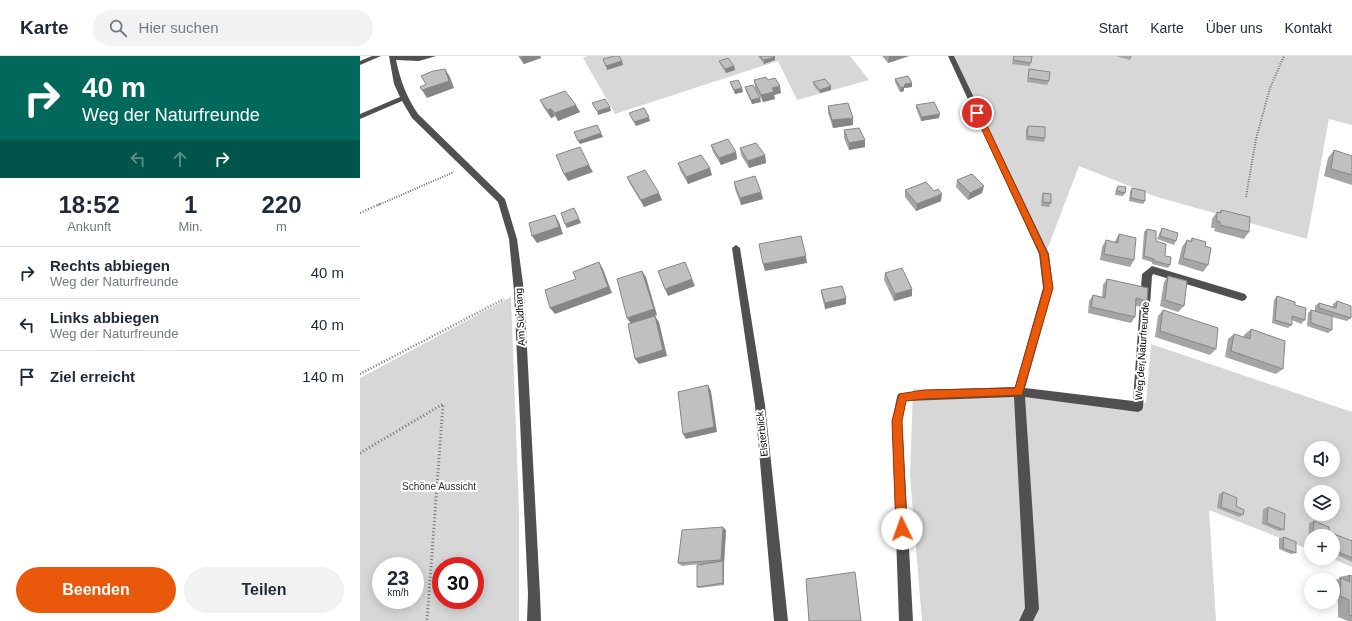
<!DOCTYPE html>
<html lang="de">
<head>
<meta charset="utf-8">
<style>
  body { margin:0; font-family:Helvetica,sans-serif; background:#f2f2f3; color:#1f2937; height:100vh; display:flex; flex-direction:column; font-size:15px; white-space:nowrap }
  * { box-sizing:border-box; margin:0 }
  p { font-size:13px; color:#747a83 }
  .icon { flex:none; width:22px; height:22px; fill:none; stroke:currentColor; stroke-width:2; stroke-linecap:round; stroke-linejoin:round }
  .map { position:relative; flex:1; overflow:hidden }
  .side { display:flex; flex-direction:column; background:#fff; width:360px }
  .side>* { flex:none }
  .banner { background:#00695c; color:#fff; overflow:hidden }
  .fabs { position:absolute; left:944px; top:385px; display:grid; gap:8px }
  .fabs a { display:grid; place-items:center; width:36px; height:36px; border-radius:50%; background:#fff; box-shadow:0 2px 10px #0003; font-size:20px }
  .speed { position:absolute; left:12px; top:501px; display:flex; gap:8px; font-size:20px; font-weight:700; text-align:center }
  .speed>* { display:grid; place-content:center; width:52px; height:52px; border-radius:50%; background:#fff; box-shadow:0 2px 10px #0003; line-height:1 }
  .speed small { font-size:10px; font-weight:400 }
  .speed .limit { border:6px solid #d22; background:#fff; color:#111 }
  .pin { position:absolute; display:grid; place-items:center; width:34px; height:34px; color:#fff; margin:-17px; border:2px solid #fff; border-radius:50%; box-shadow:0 1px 4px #0007 }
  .me { position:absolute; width:44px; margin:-22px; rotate:357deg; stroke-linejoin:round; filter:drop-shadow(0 0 3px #0008) }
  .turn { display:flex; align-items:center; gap:14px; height:84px; padding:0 16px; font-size:18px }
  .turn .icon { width:52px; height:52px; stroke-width:2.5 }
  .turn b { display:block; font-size:28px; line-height:34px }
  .lanes { display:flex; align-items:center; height:38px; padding:0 16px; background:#0003; justify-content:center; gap:20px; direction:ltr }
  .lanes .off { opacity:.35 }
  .eta { display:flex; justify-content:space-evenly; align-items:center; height:68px; text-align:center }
  .eta b { font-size:24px; font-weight:800; line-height:28px }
  .primary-button { display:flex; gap:8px; margin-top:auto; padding:8px 16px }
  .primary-button a { flex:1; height:46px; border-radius:24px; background:#ea580c; color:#fff; font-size:16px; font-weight:800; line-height:46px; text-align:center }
  .primary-button a+a { background:#f2f2f3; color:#1f2937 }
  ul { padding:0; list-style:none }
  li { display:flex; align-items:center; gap:12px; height:52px; padding:0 16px; border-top:1px solid #e0e1e3 }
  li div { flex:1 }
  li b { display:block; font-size:15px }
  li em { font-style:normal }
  header { display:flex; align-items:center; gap:24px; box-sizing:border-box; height:56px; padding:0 20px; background:#fff; border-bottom:1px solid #e0e1e3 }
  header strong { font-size:19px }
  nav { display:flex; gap:22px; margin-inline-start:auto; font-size:14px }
  .search { width:280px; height:36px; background:#f2f2f3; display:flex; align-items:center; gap:10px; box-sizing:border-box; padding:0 14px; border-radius:22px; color:#747a83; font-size:15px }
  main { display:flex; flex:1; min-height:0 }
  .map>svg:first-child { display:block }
  .green { fill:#d7d7d7; fill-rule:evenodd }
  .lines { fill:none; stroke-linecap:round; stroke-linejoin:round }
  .path-far2 { stroke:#727272; stroke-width:2; stroke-dasharray:1 1.5; stroke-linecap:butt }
  .path-far1 { stroke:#727272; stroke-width:2.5; stroke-dasharray:1 2; stroke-linecap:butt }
  .path { stroke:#727272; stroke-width:3; stroke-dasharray:1 2.5; stroke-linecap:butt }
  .minor { fill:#505050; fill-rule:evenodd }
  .wall { fill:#a5a5a5 }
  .shaded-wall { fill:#868686 }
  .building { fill:#c0c0c0; stroke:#868686 }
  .route { fill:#ea580c; stroke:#983908 }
  .labels { text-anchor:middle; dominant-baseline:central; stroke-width:4; stroke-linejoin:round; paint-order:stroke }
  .street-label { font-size:10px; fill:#000; stroke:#fff }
  .park-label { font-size:10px; fill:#2e2e2e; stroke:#fff }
</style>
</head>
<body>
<header>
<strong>Karte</strong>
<div class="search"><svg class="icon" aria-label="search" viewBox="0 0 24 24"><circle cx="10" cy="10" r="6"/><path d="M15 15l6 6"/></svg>Hier suchen</div>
<nav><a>Start</a><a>Karte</a><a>Über uns</a><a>Kontakt</a></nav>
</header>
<main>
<section class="side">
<div class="banner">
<div class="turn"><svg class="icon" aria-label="right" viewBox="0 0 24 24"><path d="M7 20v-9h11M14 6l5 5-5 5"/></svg><div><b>40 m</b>Weg der Naturfreunde</div></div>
<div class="lanes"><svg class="icon off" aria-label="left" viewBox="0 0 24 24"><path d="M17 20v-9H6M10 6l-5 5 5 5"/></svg><svg class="icon off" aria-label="ahead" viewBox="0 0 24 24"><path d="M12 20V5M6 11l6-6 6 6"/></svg><svg class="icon" aria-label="right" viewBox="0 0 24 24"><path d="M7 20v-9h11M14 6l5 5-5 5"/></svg></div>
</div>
<div class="eta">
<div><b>18:52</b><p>Ankunft</p></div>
<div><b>1</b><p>Min.</p></div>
<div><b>220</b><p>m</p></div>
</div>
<ul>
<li><svg class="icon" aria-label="right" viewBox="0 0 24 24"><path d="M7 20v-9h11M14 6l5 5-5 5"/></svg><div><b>Rechts abbiegen</b><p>Weg der Naturfreunde</p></div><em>40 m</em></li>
<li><svg class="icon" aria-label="left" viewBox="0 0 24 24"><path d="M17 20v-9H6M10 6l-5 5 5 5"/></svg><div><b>Links abbiegen</b><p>Weg der Naturfreunde</p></div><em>40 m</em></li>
<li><svg class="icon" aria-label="arrive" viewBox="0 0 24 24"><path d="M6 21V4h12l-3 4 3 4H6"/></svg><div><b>Ziel erreicht</b></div><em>140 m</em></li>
</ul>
<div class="primary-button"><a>Beenden</a><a>Teilen</a></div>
</section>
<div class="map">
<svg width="992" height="565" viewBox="0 0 992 565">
  <rect width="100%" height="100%" fill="#fff"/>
  <!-- green -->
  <g class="green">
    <path d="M227,0H490L509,24L437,44L418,5L255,58L223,2Z"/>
    <path d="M592,0H992V69L969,63L947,183L797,141L719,110L687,194Z"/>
    <path d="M151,241L159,455V565H0V322ZM21,510H55V544H21ZM81,510H115V544H81Z"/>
    <path d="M791,288L992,356V511L970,502H973V480H951V494L849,454L856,565H562L550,419L553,333L786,347ZM951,392H973V414H951ZM951,436H973V458H951Z"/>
  </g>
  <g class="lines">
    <!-- path-far2 -->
    <g class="path-far2">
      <path d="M886,141L896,83L910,32L924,0"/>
      <path d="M18,149L94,116"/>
    </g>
    <!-- path-far1 -->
    <g class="path-far1">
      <path d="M0,157L20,148"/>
      <path d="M0,318L144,243"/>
    </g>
    <!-- path -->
    <path class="path" d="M0,397L83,348L67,565"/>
    <!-- minor -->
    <g class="minor">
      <path d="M12,0H21L0,9V5Z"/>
      <path d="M29,0H76L59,5L36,4C41,26 46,40 58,58L145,143L157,183L164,235L180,538L181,565H167L168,538L154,235L149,183L138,146L52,62L42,45L0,63V58L40,41L34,28Z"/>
      <path d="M588,0H594L689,198L693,232L665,332L773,345L782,218L792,210L882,237L885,238L887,241L885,244L882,245L793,218L792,220L783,351L782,354L778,356L665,341L679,553L673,565H659L665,552L654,341L546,345L542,365L553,565H539L532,365L537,341L538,338L564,334L655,331L683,232L679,198Z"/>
      <path d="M376,189L380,192L405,349L428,565H414L395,349L372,192Z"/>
    </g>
  </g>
  <!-- wall -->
  <g class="wall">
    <path d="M158,0H180L181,2L164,8Z"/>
    <path d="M398,0H414L415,4L404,8Z"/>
    <path d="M522,0H549L528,7Z"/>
    <path d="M654,0H672L670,10L652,8Z"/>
    <path d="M756,0H772L770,4Z"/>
    <path d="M359,5L374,10L375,14L366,17L360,8Z"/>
    <path d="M669,13L689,25L687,29L667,26Z"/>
    <path d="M535,23L552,31L544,32V35L540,36L535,26Z"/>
    <path d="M394,24H408L421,37L414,39L415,43L403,46L395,32Z"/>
    <path d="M370,26L383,36L375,38L371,29Z"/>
    <path d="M453,26L471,34L460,37L454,30Z"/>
    <path d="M385,31L401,46L392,48L386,35Z"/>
    <path d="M180,44L220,56L198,65L195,60L191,62L184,52Z"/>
    <path d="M556,49L579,62L561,65L556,52Z"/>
    <path d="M468,50L493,69L473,72L468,57Z"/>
    <path d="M668,70L685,82L684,86L666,84V73Z"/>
    <path d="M484,74L505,91L489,94L484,82Z"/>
    <path d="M351,89L376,96L377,103L361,109L353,96Z"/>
    <path d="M380,92L405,99L406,107L389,112L381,99Z"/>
    <path d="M974,94L992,100V129L964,120L968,102Z"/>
    <path d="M318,107L352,119L328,128L320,114Z"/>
    <path d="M267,121L302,144L284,151L270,128Z"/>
    <path d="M597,124L622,137L608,144L596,131Z"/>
    <path d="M374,126L401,136L403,143L381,149L375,133Z"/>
    <path d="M758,130L765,137L763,140L755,139L756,133Z"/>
    <path d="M772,132L785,145L783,148L769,145L770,136Z"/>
    <path d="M545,134L581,145L556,155L545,141Z"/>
    <path d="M683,137L691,147L689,151L681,150L682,140Z"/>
    <path d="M861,154L889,176L884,183L854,175L855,172H851L852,163L857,156L859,157Z"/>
    <path d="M802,172L816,185L814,189L797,183L800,176Z"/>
    <path d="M787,173L796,185L810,209L808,212L792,208V206L782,203L784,176Z"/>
    <path d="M759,178L774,204L770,211L740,204L742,191L746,184L755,186V185Z"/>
    <path d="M832,182L845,190L848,209L843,216L818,208L822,191L827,184L830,185Z"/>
    <path d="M525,217L552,233V240L534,245L524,224Z"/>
    <path d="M808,220L824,250L818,256L800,250L804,226Z"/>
    <path d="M747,223L787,245L782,251L776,250L775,261L771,267L728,257L729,245L733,239L742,241L743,229Z"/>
    <path d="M461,234L486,242V248L465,253L462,241Z"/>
    <path d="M917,240L935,249L945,264L941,268L932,264V269L928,272L912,267L914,244Z"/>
    <path d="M977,245L991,262L987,265L972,261V274L968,277L947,270L948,257L951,254L955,255V250L959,247L973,251V248Z"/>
    <path d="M803,254L856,293L850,299L795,281L798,260Z"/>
    <path d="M891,273L923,313L916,318L865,301L868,283L874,278L884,281V279Z"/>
    <path d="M863,436L876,450L883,459L879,461L857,452L859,438Z"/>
    <path d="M908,451L924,474L919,475L902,468L903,453Z"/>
    <path d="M954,465L969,480H951V492L948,490L949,467Z"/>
    <path d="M366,474L364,507V529L339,532L337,531L339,508L322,510L318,507Z"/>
    <path d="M974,478L992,485V506L973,497V480H969Z"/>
    <path d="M924,481L936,497L931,498L919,493V482Z"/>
    <path d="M989,519L992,520V565H988L978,561V545L973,543V524L979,523V521Z"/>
  </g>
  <!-- shaded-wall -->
  <g class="shaded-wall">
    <path d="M163,0H180L181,2L164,8L160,1Z"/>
    <path d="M529,0H549L528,7Z"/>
    <path d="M415,1V4L404,8V4Z"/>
    <path d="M262,5L263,9L247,14L246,10Z"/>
    <path d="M374,10L375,14L366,17L365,13Z"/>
    <path d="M85,13L90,21L94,32L67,42L62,34Z"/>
    <path d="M552,27V31L544,32L545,28Z"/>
    <path d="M420,30L421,37L414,39L415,43L403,46L401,39L412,32Z"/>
    <path d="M471,30V34L460,37V34Z"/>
    <path d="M544,31V35L540,36L541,32Z"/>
    <path d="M382,32L383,36L375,38L374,34Z"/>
    <path d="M400,42L401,46L392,48L391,44Z"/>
    <path d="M216,49L220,56L198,65L195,57Z"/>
    <path d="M250,51L251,55L238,59L237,55Z"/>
    <path d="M191,53L195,60L191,62L187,54Z"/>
    <path d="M580,58L579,62L561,65L562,61Z"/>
    <path d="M289,61L290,65L276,70L274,66Z"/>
    <path d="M493,62V69L473,72L472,64Z"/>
    <path d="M241,77L243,81L220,88L218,85Z"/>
    <path d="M505,84V91L489,94V87Z"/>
    <path d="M376,96L377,103L361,109L359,102Z"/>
    <path d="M405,99L406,107L389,112L388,105Z"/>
    <path d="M229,109L233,116L208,125L204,118Z"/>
    <path d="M350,112L352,119L328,128L326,121Z"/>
    <path d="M624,130L622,137L608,144L610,137Z"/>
    <path d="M401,136L403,143L381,149L380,142Z"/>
    <path d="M299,137L302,144L284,151L281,144Z"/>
    <path d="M582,138L581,145L556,155L557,148Z"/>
    <path d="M214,152L221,167L207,172L205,168Z"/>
    <path d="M195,159L199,166L203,178L177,187L172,180Z"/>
    <path d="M446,200L447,207L405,215L403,208Z"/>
    <path d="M239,206L243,213L252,237L195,258L190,252Z"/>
    <path d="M282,215L286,221L297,259L271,268L267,262Z"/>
    <path d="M332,223L335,230L308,240L305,233Z"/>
    <path d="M552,233V240L534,245L535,238Z"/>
    <path d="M486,242V248L465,253V247Z"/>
    <path d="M295,260L299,266L307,300L279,308L275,303Z"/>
    <path d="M348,329L351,335L357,376L326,383L323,378Z"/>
    <path d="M363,471L366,474L364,507V529L363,527V505L361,504Z"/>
  </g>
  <!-- building -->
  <g class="building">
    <path d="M255,0H259L262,5L246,10L243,3Z"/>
    <path d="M400,0H414L415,1L404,4Z"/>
    <path d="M654,0H672L671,7L653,4Z"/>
    <path d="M368,2L374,10L365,13L359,5Z"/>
    <path d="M85,13L89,25L62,34L60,31L66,28L61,20L73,15Z"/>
    <path d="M669,13L690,16L689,25L668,22Z"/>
    <path d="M548,20L552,27L545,28L544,31L541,32L535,23Z"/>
    <path d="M406,21L408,24L415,22L420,30L412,32L414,36L401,39L394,24Z"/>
    <path d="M465,23L471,30L460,34L453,26Z"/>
    <path d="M378,24L382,32L374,34L370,26Z"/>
    <path d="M393,29L400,42L391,44L385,31Z"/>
    <path d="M205,35L216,49L195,57L191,53L187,54L180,44Z"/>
    <path d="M245,43L250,51L237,55L232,47Z"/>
    <path d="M574,46L580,58L562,61L556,49Z"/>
    <path d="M488,47L493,62L472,64L468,50Z"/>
    <path d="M284,52L289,61L274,66L269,57Z"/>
    <path d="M237,69L241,77L218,85L214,76Z"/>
    <path d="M668,70L685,71V82L667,80Z"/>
    <path d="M499,72L505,84L489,87L484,74Z"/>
    <path d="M368,83L376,96L359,102L351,89Z"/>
    <path d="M396,87L405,99L388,105L380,92Z"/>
    <path d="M220,91L229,109L204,118L196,99Z"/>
    <path d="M974,94L992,100V119L971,113Z"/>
    <path d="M341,99L350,112L326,121L318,107Z"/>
    <path d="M285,114L299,137L281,144L267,121Z"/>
    <path d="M612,118L624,130L610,137L597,124Z"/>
    <path d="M395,120L401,136L380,142L374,126Z"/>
    <path d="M566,126L574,135L578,133L582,138L557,148L545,134Z"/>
    <path d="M758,130L766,131L765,137L757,135Z"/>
    <path d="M772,132L785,135V145L771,142Z"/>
    <path d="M683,137L691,138V147L683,146Z"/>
    <path d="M214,152L219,163L205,168L201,157Z"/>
    <path d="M861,154L890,161L889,176L860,169V166L857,165V156L861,157Z"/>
    <path d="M195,159L199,171L172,180L169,167Z"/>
    <path d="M802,172L818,177L816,185L800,180Z"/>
    <path d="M787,173L796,175V185L806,188L805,200L811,201L810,209L794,205V203L784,200Z"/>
    <path d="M759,178L776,182L774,204L744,198L746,184L758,187Z"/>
    <path d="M441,180L446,200L403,208L399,188Z"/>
    <path d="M832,182L846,186L845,190L851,192L848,209L823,202L827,184L832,186Z"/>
    <path d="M239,206L248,231L190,252L185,234L216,223L213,216Z"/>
    <path d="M325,206L332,223L305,233L298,215Z"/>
    <path d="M542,212L552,233L535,238L525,217Z"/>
    <path d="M282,215L294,253L267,262L257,223Z"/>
    <path d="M808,220L827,225L824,250L805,244Z"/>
    <path d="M747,223L788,232L787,245L776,242L775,261L731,251L733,239L745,242Z"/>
    <path d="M482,230L486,242L465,247L461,234Z"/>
    <path d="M917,240L935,246V249L946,252L945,264L932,260V269L915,264Z"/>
    <path d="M977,245L991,250V262L959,252V247L976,252Z"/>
    <path d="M803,254L858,272L856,293L800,275Z"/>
    <path d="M951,254L972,260V274L951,267Z"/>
    <path d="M295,260L303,294L275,303L268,268Z"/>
    <path d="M891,273L925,285L923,313L871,295L874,278L890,283Z"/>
    <path d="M348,329L354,371L323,378L318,336Z"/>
    <path d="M863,436L877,442L876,450L884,454L883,459L861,451Z"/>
    <path d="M908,451L925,458L924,474L907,467Z"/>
    <path d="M954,465L969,471V480H953Z"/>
    <path d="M363,471L361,504L318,507L322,474Z"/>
    <path d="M974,478L992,485V502L974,494Z"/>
    <path d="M924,481L936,486V497L923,492Z"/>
    <path d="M363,505V527L337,531V509Z"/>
    <path d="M495,516L501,565H449L446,523Z"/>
    <path d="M989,519L992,520V560L989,559V544L980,540L981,522L990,526Z"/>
  </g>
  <!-- route -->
  <path class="route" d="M617,54L621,57L688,198L693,232L662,339L564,343L546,345L542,365L547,473L546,477L542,478L538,477L536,473L532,365L539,338L564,334L655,332L684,232L680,198L614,57Z"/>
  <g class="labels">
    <!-- street labels -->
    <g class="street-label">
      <text transform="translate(160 261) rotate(-93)">Am Südhang</text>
      <text transform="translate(782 295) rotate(-86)">Weg der Naturfreunde</text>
      <text transform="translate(402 378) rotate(-96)">Elsterblick</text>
    </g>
    <!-- park labels -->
    <g class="park-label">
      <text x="79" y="430">Schöne Aussicht</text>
    </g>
  </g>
</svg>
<div class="fabs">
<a><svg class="icon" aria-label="sound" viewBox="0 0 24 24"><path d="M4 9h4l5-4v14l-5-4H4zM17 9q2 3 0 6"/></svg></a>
<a><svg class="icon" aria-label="layers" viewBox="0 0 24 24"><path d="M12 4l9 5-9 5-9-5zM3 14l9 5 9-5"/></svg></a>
<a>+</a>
<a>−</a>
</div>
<div class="speed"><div>23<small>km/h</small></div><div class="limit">30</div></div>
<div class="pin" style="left:617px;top:57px;background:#d93025"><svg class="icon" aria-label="arrive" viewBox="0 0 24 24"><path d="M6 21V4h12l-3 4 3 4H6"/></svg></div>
<svg class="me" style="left:542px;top:473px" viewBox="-20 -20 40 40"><circle r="19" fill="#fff"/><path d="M0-13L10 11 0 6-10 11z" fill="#ea580c"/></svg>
</div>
</main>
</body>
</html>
